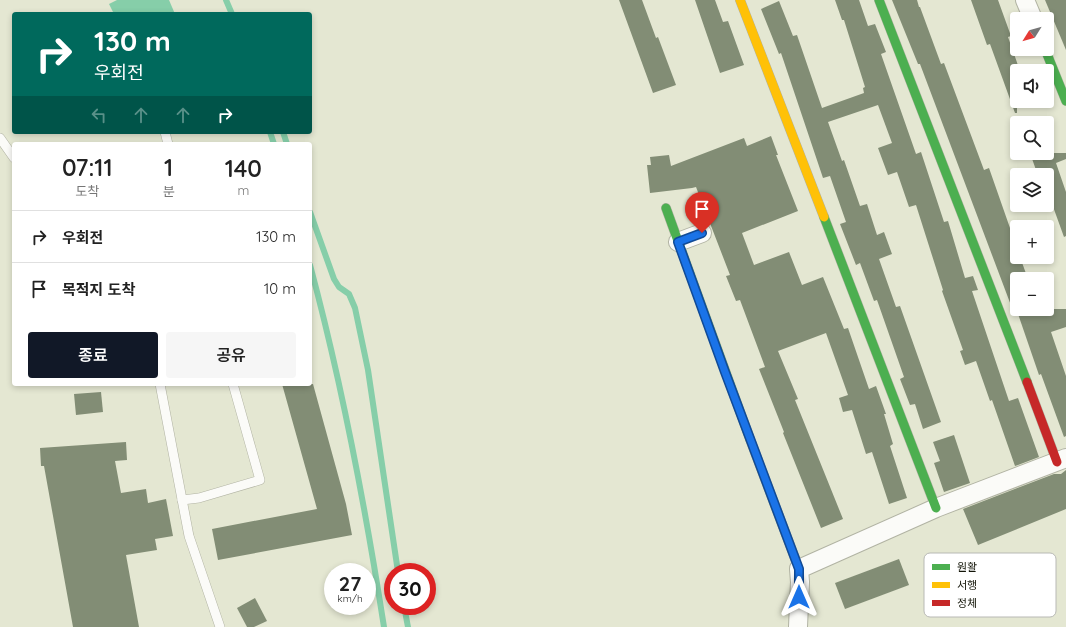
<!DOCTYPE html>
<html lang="ko">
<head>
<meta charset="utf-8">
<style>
  body { margin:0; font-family:Quicksand,"Noto Sans KR",sans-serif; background:#f6f6f6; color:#222; height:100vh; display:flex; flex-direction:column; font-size:15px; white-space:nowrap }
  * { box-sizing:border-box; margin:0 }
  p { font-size:13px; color:#767676 }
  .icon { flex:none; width:22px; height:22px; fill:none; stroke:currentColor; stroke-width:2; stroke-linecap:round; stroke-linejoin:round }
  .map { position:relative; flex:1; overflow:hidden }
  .drawer { position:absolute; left:12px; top:142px; width:300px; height:244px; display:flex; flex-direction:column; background:#fff; border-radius:4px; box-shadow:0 2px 6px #0003 }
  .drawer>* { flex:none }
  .hud { position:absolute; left:12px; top:12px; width:300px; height:122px; border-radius:4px; box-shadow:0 2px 6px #0003; background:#00695c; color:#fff; overflow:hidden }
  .needle { width:26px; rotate:233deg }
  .fabs { position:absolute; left:1010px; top:12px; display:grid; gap:8px }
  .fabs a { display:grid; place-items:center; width:44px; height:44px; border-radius:4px; background:#fff; box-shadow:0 2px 6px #0003; font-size:20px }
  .speed { position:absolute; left:324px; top:563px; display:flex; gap:8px; font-size:20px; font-weight:700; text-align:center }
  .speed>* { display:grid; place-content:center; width:52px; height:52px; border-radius:50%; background:#fff; box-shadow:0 2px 6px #0003; line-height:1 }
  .speed small { font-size:10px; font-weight:400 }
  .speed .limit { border:6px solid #d22; background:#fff; color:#111 }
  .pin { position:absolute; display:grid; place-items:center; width:34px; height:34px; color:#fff; margin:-41px -17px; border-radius:50% 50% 50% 0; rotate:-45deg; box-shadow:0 0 4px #0007 }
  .pin .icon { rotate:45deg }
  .me { position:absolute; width:44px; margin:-22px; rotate:0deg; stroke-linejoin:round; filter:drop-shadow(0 0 3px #0008) }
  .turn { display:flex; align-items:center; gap:14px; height:84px; padding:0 16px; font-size:18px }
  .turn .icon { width:52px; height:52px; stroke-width:2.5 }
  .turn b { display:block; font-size:28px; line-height:34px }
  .lanes { display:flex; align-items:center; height:38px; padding:0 16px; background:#0003; justify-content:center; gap:20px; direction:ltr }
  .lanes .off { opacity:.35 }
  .eta { display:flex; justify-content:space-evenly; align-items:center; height:68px; text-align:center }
  .eta b { font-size:24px; font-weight:600; line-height:28px }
  .primary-button { display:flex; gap:8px; margin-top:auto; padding:8px 16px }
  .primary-button a { flex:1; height:46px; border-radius:4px; background:#111827; color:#fff; font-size:16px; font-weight:600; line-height:46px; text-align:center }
  .primary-button a+a { background:#f6f6f6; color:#222 }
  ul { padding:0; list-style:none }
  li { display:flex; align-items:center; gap:12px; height:52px; padding:0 16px; border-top:1px solid #e0e0e0 }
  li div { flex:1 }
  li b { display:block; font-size:15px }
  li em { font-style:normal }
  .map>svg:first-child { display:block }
  .water { fill:#86cea9 }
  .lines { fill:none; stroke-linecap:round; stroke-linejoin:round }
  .stream { stroke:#86cea9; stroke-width:6 }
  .building { fill:#828d75 }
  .lane-casing { stroke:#b1b3a3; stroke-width:10 }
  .street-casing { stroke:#b1b3a3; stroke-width:20 }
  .fast-casing { stroke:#b1b3a3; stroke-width:10 }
  .slow-casing { stroke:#b1b3a3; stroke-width:10 }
  .jam-casing { stroke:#b1b3a3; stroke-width:10 }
  .lane { stroke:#fbfbf8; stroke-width:9 }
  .street { stroke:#fbfbf8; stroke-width:18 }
  .fast { stroke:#4caf50; stroke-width:9 }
  .slow { stroke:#ffc107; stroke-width:9 }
  .jam { stroke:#c62828; stroke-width:9 }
  .route-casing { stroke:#114b97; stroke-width:10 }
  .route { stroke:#1a73e8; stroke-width:7 }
  .key { fill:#fff; stroke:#b8b9b5; stroke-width:1 }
  .key-label { font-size:11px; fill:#131508 }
</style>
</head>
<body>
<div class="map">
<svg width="1066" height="627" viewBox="0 0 1066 627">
  <rect width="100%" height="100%" fill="#e4e7d2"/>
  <!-- water -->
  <path class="water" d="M117,0H169L175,14H114L109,4Z"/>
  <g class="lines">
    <!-- stream -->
    <g class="stream">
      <path d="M226,0L232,14"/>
      <path d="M270,132L274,144"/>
      <path d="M283,132L287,144"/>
      <path d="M310,212L334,279L339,287L349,294L355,308L368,370L398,572"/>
      <path d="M310,265C342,384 365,505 384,627"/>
      <path d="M404,606L408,627"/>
    </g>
  </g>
  <!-- building -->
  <g class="building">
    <path d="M619,0H642L656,38L658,37L676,85L653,93Z"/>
    <path d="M695,0H715L723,22L728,21L744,65L720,73Z"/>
    <path d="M835,0H859L868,26L875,24L886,52L881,54L916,154L921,152L944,222L948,221L965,278L973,276L978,290L972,291L1009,401L1018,398L1039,457L1015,466L992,400L990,401L976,361L965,365L960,351L963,350L942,291L943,290L916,205L909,207L897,172L888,175L878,148L892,143L878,105L828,122L842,161L844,160L860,206L867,204L877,235L884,232L892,254L879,259L896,307L900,306L941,422L923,429L915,404L910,405L900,379L904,377L877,300L874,301L860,263L856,265L840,224L846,222L830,176L823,178L781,53L779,54L761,9L779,1L793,36L797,35L822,108L864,93L863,88L865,87L844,20H842Z"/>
    <path d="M892,0H917L919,7H920L941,64L944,63L984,170L989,168L1017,248V257H1020L1028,279H1017V309H1066V327L1051,332L1066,376V436L1064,437L1041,374L1039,375L1017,311V316H1015L920,64H918Z"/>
    <path d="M971,0H998L1011,36L1008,37L1020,71H1017V113H1015L990,44L987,45Z"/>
    <path d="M1045,0H1066V50Z"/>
    <path d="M771,136L778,155H776L798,211L742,233L754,265L789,252L802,285L823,277L844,329L848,328L869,389L876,386L886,414H884L893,444L890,446L907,498L889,504L872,452L866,454L852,410L843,412L839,398L848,395L826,333L778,351L798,399L795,400L843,519L821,528L783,433L784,432L759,369L765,367L740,300L736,301L726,276L730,275L696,187L692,188L650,193L647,165H651L650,157L669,155L671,166L744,138L747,146Z"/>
    <path d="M1030,153H1066V159L1056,163L1066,192V236L1064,237L1047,190V175H1042L1039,168L1036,170Z"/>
    <path d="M282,384H313L346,504L352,535L218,560L212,529L317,509Z"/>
    <path d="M101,392L103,412L76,415L74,394Z"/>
    <path d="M954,435L970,483L944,492L934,463L940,461L933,442Z"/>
    <path d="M126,442L127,460L115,461L121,493L146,489L148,503L166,499L173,536L155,539L157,550L126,555L139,627H73L44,466H41L40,448Z"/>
    <path d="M1066,470V509L978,545L963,509L1054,474H1061Z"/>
    <path d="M899,559L909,585L845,609L835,583Z"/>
    <path d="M255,598L267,621L254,627H247L237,608Z"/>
  </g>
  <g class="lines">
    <!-- lane casing -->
    <g class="lane-casing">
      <g id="lane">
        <path d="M165,132L168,144"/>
        <path d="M0,138L14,158"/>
        <path d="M160,384L189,536L220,627"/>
        <path d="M182,500L199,498L260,480L233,384"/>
      </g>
    </g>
    <!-- street casing -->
    <g class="street-casing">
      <g id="street">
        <path d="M1025,0L1033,19"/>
        <path d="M678,242L702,233"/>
        <path d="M798,627L800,582L799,569L936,508L1066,458"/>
      </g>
    </g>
    <!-- fast casing -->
    <g class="fast-casing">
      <g id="fast">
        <path d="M879,0L1027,382"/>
        <path d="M1045,49L1066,101"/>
        <path d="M666,208L750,439"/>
        <path d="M824,217L936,508"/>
      </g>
    </g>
    <!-- slow casing -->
    <g class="slow-casing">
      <g id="slow">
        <path d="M740,0L824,217"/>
        <path d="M750,439L799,569"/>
      </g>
    </g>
    <!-- jam casing -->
    <g class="jam-casing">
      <path id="jam" d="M1027,382L1057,462"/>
    </g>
    <!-- lane -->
    <use href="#lane" class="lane"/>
    <!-- street -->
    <use href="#street" class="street"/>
    <!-- fast -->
    <use href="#fast" class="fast"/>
    <!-- slow -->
    <use href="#slow" class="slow"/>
    <!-- jam -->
    <use href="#jam" class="jam"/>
  </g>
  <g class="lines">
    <!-- route casing -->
    <g class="route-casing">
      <path id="route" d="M702,233L678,242L725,372L799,569V597"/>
    </g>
    <!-- route -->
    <use href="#route" class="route"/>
  </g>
  <!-- legend -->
  <rect x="924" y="553" width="132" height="64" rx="6" class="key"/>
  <rect x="932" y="564" width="18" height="6" fill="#4caf50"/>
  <rect x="932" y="582" width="18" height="6" fill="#ffc107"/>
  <rect x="932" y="600" width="18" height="6" fill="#c62828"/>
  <g class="key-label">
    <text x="957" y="571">원활</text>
    <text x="957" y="589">서행</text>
    <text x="957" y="607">정체</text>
  </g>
</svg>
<div class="fabs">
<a><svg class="needle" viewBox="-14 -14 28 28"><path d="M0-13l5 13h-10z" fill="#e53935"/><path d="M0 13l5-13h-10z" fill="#767676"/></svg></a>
<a><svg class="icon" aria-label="sound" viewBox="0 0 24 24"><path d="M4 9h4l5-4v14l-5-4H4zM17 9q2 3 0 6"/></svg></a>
<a><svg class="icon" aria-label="search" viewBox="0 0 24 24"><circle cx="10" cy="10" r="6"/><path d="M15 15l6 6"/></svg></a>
<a><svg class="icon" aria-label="layers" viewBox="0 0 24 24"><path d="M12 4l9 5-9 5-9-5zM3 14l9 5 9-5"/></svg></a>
<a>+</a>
<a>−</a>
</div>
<div class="speed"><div>27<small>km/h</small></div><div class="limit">30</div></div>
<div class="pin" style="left:702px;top:233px;background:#d93025"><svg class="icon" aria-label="arrive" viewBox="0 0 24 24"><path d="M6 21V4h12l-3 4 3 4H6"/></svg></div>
<svg class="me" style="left:799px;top:597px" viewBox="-20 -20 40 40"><path d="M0-17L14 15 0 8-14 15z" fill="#1a73e8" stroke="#fff" stroke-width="4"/></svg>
<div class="hud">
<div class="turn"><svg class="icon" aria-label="right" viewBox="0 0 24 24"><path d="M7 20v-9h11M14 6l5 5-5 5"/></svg><div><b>130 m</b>우회전</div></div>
<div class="lanes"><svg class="icon off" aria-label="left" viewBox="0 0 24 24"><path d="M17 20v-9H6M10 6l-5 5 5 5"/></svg><svg class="icon off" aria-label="ahead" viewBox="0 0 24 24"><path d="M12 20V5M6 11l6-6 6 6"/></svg><svg class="icon off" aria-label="ahead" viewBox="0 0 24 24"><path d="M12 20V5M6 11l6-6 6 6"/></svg><svg class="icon" aria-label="right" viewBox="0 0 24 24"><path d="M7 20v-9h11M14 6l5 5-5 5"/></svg></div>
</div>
<section class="drawer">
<div class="eta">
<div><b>07:11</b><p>도착</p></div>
<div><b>1</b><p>분</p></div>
<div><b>140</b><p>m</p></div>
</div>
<ul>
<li><svg class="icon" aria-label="right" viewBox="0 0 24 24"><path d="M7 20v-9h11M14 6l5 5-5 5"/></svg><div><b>우회전</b></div><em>130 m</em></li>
<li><svg class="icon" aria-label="arrive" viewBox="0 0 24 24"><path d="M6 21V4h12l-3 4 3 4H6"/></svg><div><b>목적지 도착</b></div><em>10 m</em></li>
</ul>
<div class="primary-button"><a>종료</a><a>공유</a></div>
</section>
</div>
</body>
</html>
